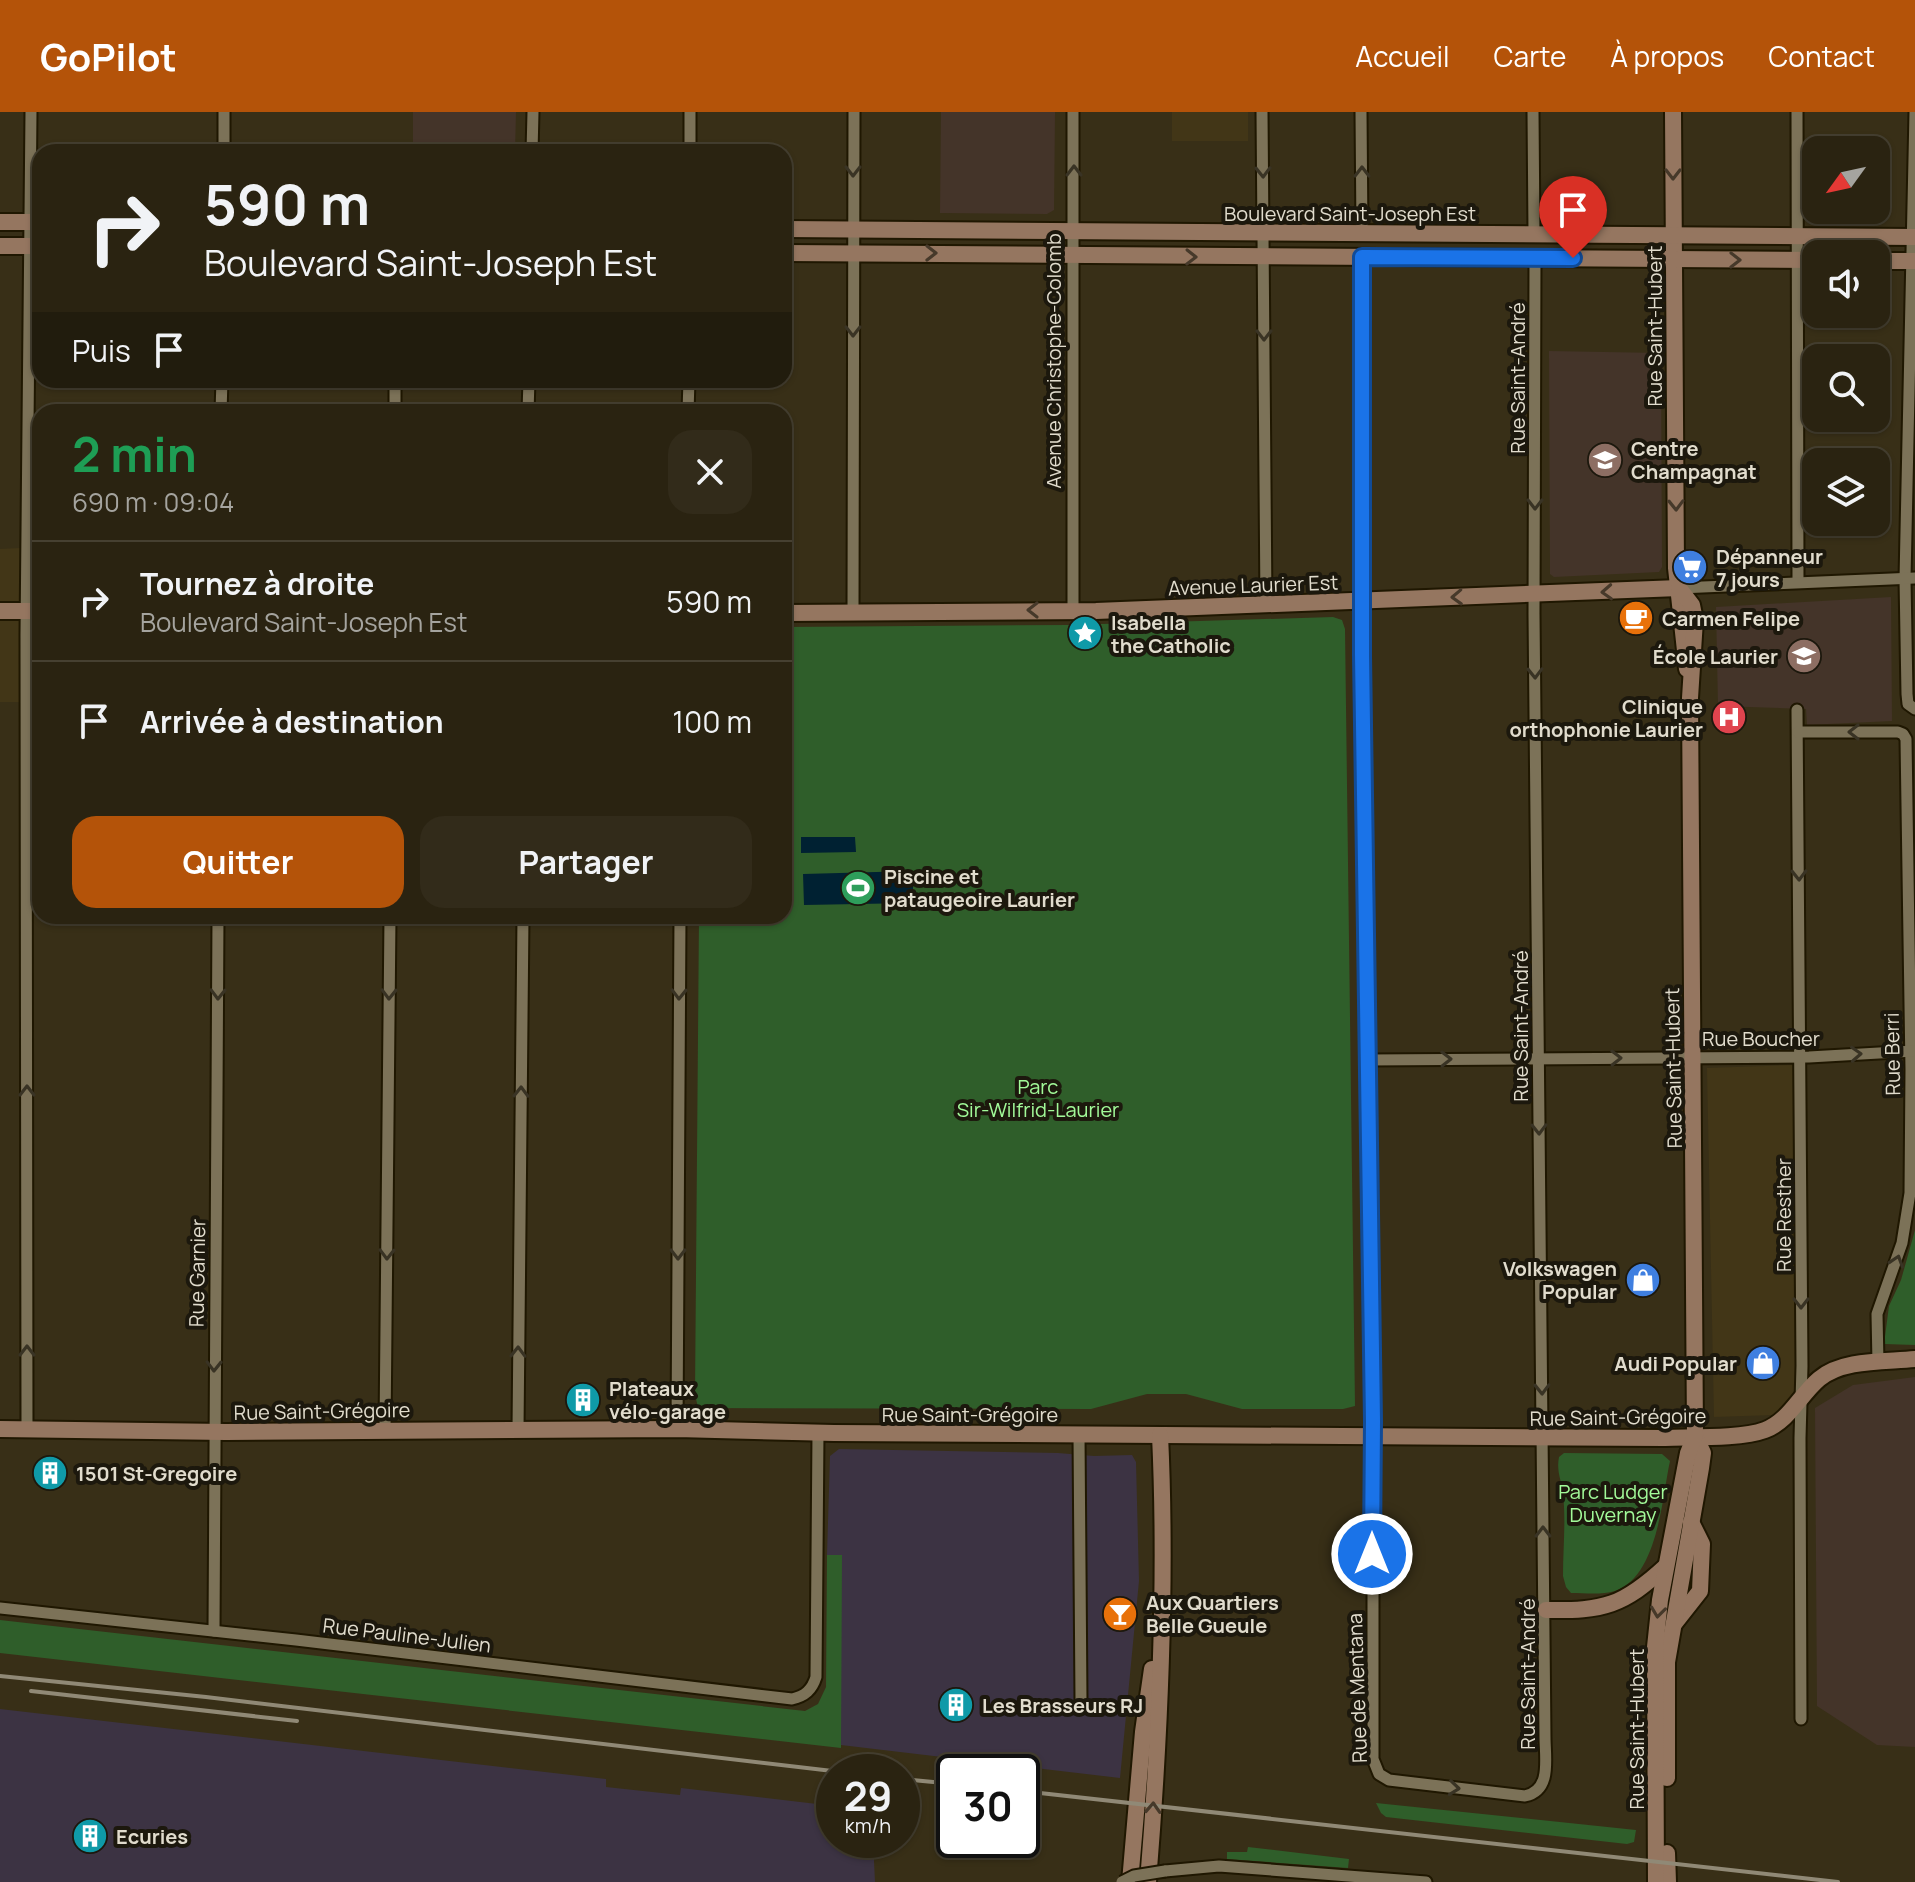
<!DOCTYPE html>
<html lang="fr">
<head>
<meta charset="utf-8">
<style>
  body { margin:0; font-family:Manrope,sans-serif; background:#322b1a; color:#f1f3f6; height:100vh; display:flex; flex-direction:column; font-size:30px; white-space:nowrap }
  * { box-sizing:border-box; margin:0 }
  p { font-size:26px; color:#a5a49f }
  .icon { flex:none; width:44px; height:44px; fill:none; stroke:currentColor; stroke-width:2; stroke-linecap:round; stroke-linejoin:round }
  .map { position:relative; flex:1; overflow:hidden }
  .sheet { position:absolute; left:32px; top:292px; width:760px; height:520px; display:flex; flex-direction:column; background:#2a2311; border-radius:24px; box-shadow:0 2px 6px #0004,0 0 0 2px #464031 }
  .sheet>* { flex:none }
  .hud { position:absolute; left:32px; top:32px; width:760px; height:244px; border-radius:24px; box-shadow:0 2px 6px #0004,0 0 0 2px #464031; background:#2a2311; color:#f1f3f6; overflow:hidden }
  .needle { width:52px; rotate:237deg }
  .fabs { position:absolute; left:1802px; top:24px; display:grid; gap:16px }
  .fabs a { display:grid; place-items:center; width:88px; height:88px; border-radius:16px; background:#2a2311; box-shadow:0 2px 6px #0004,0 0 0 2px #464031; font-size:40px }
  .speed { position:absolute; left:816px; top:1642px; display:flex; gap:16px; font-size:40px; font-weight:700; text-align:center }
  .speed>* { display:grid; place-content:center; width:104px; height:104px; border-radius:50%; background:#2a2311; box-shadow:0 2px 6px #0004,0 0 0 2px #464031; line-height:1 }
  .speed small { font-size:20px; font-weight:400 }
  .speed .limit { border:4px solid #111; border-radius:12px; background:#fff; color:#111 }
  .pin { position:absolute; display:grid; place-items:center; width:68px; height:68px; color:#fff; margin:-82px -34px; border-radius:50% 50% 50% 0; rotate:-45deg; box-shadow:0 0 8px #0007 }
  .pin .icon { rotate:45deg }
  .me { position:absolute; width:88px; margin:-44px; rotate:0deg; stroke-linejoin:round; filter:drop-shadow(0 0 6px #0008) }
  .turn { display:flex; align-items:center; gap:28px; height:168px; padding:0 40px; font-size:36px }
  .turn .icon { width:104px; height:104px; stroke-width:2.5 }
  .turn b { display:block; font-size:56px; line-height:68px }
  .then { display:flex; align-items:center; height:76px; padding:0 40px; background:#0003; gap:16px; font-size:30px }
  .round { display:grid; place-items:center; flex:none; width:84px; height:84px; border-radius:24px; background:#322b1a }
  .head { display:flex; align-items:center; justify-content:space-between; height:136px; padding:0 40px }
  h1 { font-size:48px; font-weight:700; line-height:60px; color:#1e9e55 }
  .primary-button { display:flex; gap:16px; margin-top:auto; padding:16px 40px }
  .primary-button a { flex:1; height:92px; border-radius:24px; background:#b45309; color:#fff; font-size:32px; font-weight:700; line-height:92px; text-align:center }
  .primary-button a+a { background:#322b1a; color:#f1f3f6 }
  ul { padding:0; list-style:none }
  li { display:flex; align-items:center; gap:24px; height:120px; padding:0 40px; border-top:2px solid #464031 }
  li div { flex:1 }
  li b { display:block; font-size:30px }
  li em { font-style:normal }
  header { display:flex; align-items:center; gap:48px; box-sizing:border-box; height:112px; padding:0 40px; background:#b45309; color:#fff }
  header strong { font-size:38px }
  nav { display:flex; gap:44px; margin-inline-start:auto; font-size:28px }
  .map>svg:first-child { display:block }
  .built { fill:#423617 }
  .industrial { fill:#3c3343 }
  .education { fill:#443429 }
  .green { fill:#2f5e2a }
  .water { fill:#002132 }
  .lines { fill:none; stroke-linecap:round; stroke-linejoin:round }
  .street-casing { stroke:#1f1701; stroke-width:15 }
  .secondary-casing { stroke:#1f1701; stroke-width:20 }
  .street { stroke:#7c7258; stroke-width:11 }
  .secondary { stroke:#957660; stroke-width:16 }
  .rail { stroke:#908976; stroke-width:4 }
  .street-bridge-casing { stroke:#1f1701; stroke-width:15; stroke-linecap:butt }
  .street-bridge { stroke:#7c7258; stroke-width:11 }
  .oneway { stroke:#393324 }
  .oneway2 { stroke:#46392a }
  .route-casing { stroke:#114b97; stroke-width:20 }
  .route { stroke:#1a73e8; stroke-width:14 }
  .labels { text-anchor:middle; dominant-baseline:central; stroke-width:8; stroke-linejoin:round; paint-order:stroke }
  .street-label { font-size:20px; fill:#e1dccd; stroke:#1c180d }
  .poi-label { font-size:20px; font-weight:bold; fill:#e1dccd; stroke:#1c180d; text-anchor:start }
  .park-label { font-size:20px; fill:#a2fa99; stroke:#1c180d }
</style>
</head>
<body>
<header>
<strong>GoPilot</strong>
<nav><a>Accueil</a><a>Carte</a><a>À propos</a><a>Contact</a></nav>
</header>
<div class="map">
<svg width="1915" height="1770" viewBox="0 0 1915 1770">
  <rect width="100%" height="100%" fill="#382f17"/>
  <!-- built -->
  <g class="built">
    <rect x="1172" y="0" width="76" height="29"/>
    <path d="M40,435V590H0V437Z"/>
    <path d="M1795,953L1799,1278L1774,1303L1714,1305L1707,956Z"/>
  </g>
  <!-- industrial -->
  <g class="industrial">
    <path d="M839,1337L1058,1341L1094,1344L1132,1343L1136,1350L1139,1469L1120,1666L841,1633L827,1443L830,1344Z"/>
    <path d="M0,1597L606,1667V1675L680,1683L681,1676L834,1694V1728H873L875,1770H0Z"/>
  </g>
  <!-- education -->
  <g class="education">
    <path d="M413,0H516L515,40H413Z"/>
    <path d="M941,0H1055L1054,98L1047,102L940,101Z"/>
    <path d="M1549,239L1661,241L1662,455L1659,460L1554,465L1550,462Z"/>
    <path d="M1891,485L1892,609L1807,613L1806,597L1718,594L1716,495Z"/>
    <path d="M1915,1265V1635L1877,1633L1817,1594L1815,1296L1853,1273Z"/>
  </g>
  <!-- green -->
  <g class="green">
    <path d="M1333,505L1342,508L1345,517L1355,1294L1343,1297H1242L1186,1282H1147L1091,1297L698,1296L695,1282L699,804H784V515L1069,513Z"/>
    <path d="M1915,1118V1233L1884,1232L1889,1194L1901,1168Z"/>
    <path d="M1564,1341L1662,1342L1670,1349C1662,1386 1658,1464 1615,1479C1602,1483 1585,1481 1571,1481L1566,1475L1563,1464C1563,1437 1566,1409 1563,1382C1562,1369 1556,1360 1559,1345Z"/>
    <path d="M827,1443H842L841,1636L0,1541V1508L805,1599L818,1592L826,1575Z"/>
    <path d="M1376,1691L1636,1718L1634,1730L1627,1732L1386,1705L1381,1701Z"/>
    <path d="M1248,1735L1349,1747L1348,1756L1227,1747V1740H1247Z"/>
  </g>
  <!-- water -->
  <g class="water">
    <path d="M801,725H855L856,740L801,741Z"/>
    <path d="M913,759V791L804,793L803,762Z"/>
  </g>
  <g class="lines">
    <!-- street casing -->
    <g class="street-casing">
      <g id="street">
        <path d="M1262,0L1266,493"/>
        <path d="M1361,0L1362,121"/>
        <path d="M1533,0L1534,122"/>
        <path d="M1797,0L1798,470"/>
        <path d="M1915,0L1905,467L1907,582L1908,592L1915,597"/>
        <path d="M224,40V0"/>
        <path d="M532,40L533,0"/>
        <path d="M690,40V0"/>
        <path d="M1362,145V512L1373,1309V1647L1379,1662L1389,1668L1525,1684C1552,1678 1545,1647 1545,1625L1534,502L1535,146"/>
        <path d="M221,300L222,268"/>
        <path d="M395,300V268"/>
        <path d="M528,300L529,268"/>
        <path d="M688,300L689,268"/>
        <path d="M1679,476L1915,466"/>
        <path d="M1073,498V0"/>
        <path d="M853,499L854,0"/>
        <path d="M1797,598L1802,1254L1800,1326L1801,1607"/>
        <path d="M1798,620H1898L1903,622L1906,627L1911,958L1910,1081L1902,1131L1877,1202L1878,1251"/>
        <path d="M1368,948L1809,945L1914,939"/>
        <path d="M27,1317L26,523L31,0"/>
        <path d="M677,1317L680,804"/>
        <path d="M385,1318L390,804"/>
        <path d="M518,1318L523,804"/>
        <path d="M1079,1323L1081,1588"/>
        <path d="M0,1496L296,1528L792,1587C805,1584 812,1578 816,1565L818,1321"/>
        <path d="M214,1519L218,804"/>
        <path d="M1165,1759L1219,1754L1426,1770"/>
      </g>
    </g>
    <!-- secondary casing -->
    <g class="secondary-casing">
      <g id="secondary">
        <path d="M1673,0L1676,456L1687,557"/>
        <path d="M0,110H40"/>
        <path d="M784,117L1915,125"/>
        <path d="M0,134H40"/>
        <path d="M784,141L1816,148"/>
        <path d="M1876,149H1915"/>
        <path d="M0,499H40"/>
        <path d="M784,501L1096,499L1679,476"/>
        <path d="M0,1317L226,1320L677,1317L834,1321L1665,1326C1692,1325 1741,1327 1765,1318C1789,1309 1800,1283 1819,1267C1842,1247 1885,1250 1915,1247"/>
        <path d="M1546,1498C1604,1499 1623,1494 1666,1454"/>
        <path d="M1674,1512L1700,1479L1702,1432L1691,1410"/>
        <path d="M1667,1666V1550L1701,1356L1703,1341L1695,1324"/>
        <path d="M1667,1741L1668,1770"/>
        <path d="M1130,1770L1143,1620L1152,1557"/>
        <path d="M1148,1770C1160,1622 1167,1472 1160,1323"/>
        <path d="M1656,1770L1655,1535L1660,1488L1688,1341L1695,1324L1690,586L1695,508L1692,493L1679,476"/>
      </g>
    </g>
    <!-- street -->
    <use href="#street" class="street"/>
    <!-- secondary -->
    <use href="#secondary" class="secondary"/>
    <!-- rail -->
    <g class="rail">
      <path d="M0,1564L206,1585L841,1660"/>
      <path d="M31,1579L297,1609"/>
      <path d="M902,1667L954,1672"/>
      <path d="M1022,1679L1838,1770"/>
    </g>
    <!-- street-bridge casing -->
    <g class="street-bridge-casing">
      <path id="street-bridge" d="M1122,1770L1134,1764L1165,1759"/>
    </g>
    <!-- street-bridge -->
    <use href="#street-bridge" class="street-bridge"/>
  </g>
  <!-- one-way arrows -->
  <defs><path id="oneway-chevron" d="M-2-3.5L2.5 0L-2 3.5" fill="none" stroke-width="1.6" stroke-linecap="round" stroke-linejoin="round" transform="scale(2)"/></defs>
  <g class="oneway">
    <use href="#oneway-chevron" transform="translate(853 59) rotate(90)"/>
    <use href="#oneway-chevron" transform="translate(1074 59) rotate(-90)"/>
    <use href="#oneway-chevron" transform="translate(1263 60) rotate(89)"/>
    <use href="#oneway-chevron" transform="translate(1362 60) rotate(-90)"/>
    <use href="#oneway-chevron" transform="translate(853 219) rotate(90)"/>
    <use href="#oneway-chevron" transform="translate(1264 223) rotate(90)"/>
    <use href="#oneway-chevron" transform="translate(1535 392) rotate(90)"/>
    <use href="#oneway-chevron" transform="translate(1535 561) rotate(89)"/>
    <use href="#oneway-chevron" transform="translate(1854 620) rotate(180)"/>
    <use href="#oneway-chevron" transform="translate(1799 763) rotate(89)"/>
    <use href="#oneway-chevron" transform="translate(218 882) rotate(91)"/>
    <use href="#oneway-chevron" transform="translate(389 882) rotate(91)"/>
    <use href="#oneway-chevron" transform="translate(679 882) rotate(91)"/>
    <use href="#oneway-chevron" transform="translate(1856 942) rotate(-3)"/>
    <use href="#oneway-chevron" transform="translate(1616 946) rotate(-1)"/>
    <use href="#oneway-chevron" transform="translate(1446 947) rotate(-1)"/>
    <use href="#oneway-chevron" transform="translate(27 979) rotate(-90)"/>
    <use href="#oneway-chevron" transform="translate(521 980) rotate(-89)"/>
    <use href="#oneway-chevron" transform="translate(1539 1017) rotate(89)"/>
    <use href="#oneway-chevron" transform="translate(387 1142) rotate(91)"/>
    <use href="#oneway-chevron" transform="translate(678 1142) rotate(90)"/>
    <use href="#oneway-chevron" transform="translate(1897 1149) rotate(-72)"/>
    <use href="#oneway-chevron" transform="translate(1801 1191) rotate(90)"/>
    <use href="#oneway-chevron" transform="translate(27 1239) rotate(-90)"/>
    <use href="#oneway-chevron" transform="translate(518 1240) rotate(-89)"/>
    <use href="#oneway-chevron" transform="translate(214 1254) rotate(91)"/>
    <use href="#oneway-chevron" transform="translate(1542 1277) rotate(89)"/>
    <use href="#oneway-chevron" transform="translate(1543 1420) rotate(-90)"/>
    <use href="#oneway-chevron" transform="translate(1454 1676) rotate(6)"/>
  </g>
  <g class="oneway2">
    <use href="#oneway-chevron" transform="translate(1673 62) rotate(90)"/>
    <use href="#oneway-chevron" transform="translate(931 141)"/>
    <use href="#oneway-chevron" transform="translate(1191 145) rotate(1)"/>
    <use href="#oneway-chevron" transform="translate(1735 148)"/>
    <use href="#oneway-chevron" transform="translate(1676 393) rotate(89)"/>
    <use href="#oneway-chevron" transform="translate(1607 480) rotate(177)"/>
    <use href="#oneway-chevron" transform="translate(1457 485) rotate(178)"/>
    <use href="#oneway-chevron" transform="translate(1033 498) rotate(180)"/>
    <use href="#oneway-chevron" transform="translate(1658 1500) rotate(97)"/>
    <use href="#oneway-chevron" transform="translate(1153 1696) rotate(-87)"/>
  </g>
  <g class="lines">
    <!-- route casing -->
    <g class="route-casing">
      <path id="route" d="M1372,1442L1373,1309L1362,543V145L1573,146"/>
    </g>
    <!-- route -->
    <use href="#route" class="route"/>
  </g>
  <!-- icons -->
  <defs>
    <g id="school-disc" transform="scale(1.8)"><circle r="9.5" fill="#8d6e63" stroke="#1c180d"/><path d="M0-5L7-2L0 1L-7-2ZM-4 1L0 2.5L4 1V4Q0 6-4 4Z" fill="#fff"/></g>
    <g id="supermarket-disc" transform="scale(1.8)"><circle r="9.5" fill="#3f7fe0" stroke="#1c180d"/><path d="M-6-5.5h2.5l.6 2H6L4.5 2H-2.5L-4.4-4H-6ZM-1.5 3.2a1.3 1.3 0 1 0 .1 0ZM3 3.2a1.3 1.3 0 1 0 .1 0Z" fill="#fff"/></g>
    <g id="cafe-disc" transform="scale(1.8)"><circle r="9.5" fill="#e8710a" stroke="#1c180d"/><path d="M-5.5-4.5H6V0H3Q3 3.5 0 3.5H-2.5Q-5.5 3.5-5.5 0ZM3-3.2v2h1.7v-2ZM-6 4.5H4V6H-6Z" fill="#fff"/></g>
    <g id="sight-disc" transform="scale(1.8)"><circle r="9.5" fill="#0f9aa8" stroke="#1c180d"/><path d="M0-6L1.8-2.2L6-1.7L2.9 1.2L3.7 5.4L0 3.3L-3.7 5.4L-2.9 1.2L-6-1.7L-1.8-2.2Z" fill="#fff"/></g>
    <g id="hospital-disc" transform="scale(1.8)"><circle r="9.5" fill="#e0444e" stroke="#1c180d"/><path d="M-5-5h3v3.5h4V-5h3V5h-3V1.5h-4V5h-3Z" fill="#fff"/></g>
    <g id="stadium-disc" transform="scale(1.8)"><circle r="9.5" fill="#2e9e5b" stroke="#1c180d"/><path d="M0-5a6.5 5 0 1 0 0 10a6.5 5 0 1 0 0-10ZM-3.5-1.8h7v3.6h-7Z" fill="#fff"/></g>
    <g id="shop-disc" transform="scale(1.8)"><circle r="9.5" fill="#3f7fe0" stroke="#1c180d"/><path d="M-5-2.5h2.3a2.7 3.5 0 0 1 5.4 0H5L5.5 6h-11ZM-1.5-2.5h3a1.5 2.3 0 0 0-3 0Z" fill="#fff"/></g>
    <g id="building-disc" transform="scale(1.8)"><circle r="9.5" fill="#0f9aa8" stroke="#1c180d"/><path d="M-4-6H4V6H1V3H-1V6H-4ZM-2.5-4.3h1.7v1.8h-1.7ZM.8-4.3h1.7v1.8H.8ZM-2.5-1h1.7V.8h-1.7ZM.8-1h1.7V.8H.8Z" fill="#fff"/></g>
    <g id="bar-disc" transform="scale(1.8)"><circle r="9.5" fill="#e8710a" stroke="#1c180d"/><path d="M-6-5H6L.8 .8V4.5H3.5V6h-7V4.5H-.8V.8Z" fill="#fff"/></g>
  </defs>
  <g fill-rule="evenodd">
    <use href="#school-disc" x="1605" y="348"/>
    <use href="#supermarket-disc" x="1690" y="455"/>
    <use href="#cafe-disc" x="1636" y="506"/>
    <use href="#sight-disc" x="1085" y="521"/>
    <use href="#school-disc" x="1804" y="544"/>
    <use href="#hospital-disc" x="1729" y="605"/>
    <use href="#stadium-disc" x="858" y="776"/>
    <use href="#shop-disc" x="1643" y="1168"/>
    <use href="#shop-disc" x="1763" y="1251"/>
    <use href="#building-disc" x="583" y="1288"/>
    <use href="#building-disc" x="50" y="1361"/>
    <use href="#bar-disc" x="1120" y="1502"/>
    <use href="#building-disc" x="956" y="1593"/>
    <use href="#building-disc" x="90" y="1724"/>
  </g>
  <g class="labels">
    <!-- street labels -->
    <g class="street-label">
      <text x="1350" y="101">Boulevard Saint-Joseph Est</text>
      <text transform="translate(1654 214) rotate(-90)">Rue Saint-Hubert</text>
      <text transform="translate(1053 249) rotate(-90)">Avenue Christophe-Colomb</text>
      <text transform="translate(1517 266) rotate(-90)">Rue Saint-André</text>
      <text transform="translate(1253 473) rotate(-2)">Avenue Laurier Est</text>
      <text transform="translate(1520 914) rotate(-90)">Rue Saint-André</text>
      <text x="1761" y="926">Rue Boucher</text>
      <text transform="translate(1892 942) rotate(-91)">Rue Berri</text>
      <text transform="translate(1673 956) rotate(-91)">Rue Saint-Hubert</text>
      <text transform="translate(1783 1103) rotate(-90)">Rue Resther</text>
      <text transform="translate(197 1161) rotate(-89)">Rue Garnier</text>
      <text transform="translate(322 1299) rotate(-1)">Rue Saint-Grégoire</text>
      <text x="970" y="1302">Rue Saint-Grégoire</text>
      <text transform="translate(1618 1305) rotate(-1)">Rue Saint-Grégoire</text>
      <text transform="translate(407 1523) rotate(7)">Rue Pauline-Julien</text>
      <text transform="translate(1527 1562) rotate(-90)">Rue Saint-André</text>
      <text transform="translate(1357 1576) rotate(-92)">Rue de Mentana</text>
      <text transform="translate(1636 1617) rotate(-90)">Rue Saint-Hubert</text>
    </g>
    <!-- poi labels -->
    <g class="poi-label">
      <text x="1631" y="336">Centre<tspan x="1631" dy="23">Champagnat</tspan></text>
      <text x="1716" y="444">Dépanneur<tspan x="1716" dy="23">7 jours</tspan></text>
      <text x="1662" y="506">Carmen Felipe</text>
      <text x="1111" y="510">Isabella<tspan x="1111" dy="23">the Catholic</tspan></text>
      <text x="1778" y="544" text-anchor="end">École Laurier</text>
      <text x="1703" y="594" text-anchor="end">Clinique<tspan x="1703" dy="23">orthophonie Laurier</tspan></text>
      <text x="884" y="764">Piscine et<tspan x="884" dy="23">pataugeoire Laurier</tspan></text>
      <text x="1617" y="1156" text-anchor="end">Volkswagen<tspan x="1617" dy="23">Popular</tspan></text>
      <text x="1737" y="1251" text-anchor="end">Audi Popular</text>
      <text x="609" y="1276">Plateaux<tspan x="609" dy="23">vélo-garage</tspan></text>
      <text x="76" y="1361">1501 St-Gregoire</text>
      <text x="1146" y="1490">Aux Quartiers<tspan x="1146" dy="23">Belle Gueule</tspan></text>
      <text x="982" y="1593">Les Brasseurs RJ</text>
      <text x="116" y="1724">Ecuries</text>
    </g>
    <!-- park labels -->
    <g class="park-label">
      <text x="1038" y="974">Parc<tspan x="1038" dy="23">Sir-Wilfrid-Laurier</tspan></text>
      <text x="1613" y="1379">Parc Ludger<tspan x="1613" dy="23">Duvernay</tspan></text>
    </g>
  </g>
</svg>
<div class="fabs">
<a><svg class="needle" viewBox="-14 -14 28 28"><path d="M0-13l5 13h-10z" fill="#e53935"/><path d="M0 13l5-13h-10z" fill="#a5a49f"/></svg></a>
<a><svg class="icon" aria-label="sound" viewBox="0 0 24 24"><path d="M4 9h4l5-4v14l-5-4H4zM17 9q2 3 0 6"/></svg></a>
<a><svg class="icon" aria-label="search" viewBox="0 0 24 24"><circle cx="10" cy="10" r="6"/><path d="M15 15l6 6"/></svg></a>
<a><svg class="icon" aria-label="layers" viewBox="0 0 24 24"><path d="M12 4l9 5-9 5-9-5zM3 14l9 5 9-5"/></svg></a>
</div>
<div class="speed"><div>29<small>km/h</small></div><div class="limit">30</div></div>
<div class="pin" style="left:1573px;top:146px;background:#d93025"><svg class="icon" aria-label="arrive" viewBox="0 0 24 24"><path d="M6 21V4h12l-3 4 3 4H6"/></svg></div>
<svg class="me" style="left:1372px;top:1442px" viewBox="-20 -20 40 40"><circle r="17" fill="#1a73e8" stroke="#fff" stroke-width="3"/><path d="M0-11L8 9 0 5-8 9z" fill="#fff"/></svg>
<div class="hud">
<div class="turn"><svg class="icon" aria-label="right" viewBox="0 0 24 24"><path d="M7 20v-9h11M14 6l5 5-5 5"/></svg><div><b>590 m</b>Boulevard Saint-Joseph Est</div></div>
<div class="then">Puis<svg class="icon" aria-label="arrive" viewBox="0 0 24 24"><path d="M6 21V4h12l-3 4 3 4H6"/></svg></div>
</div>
<section class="sheet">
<div class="head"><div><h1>2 min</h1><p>690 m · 09:04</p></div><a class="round"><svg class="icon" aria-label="close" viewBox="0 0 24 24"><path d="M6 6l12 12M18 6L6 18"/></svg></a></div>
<ul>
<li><svg class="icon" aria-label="right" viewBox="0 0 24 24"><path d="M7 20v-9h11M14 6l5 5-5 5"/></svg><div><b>Tournez à droite</b><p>Boulevard Saint-Joseph Est</p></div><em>590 m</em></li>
<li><svg class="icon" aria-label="arrive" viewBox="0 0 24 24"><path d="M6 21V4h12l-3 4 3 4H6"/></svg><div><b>Arrivée à destination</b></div><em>100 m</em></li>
</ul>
<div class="primary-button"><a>Quitter</a><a>Partager</a></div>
</section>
</div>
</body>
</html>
